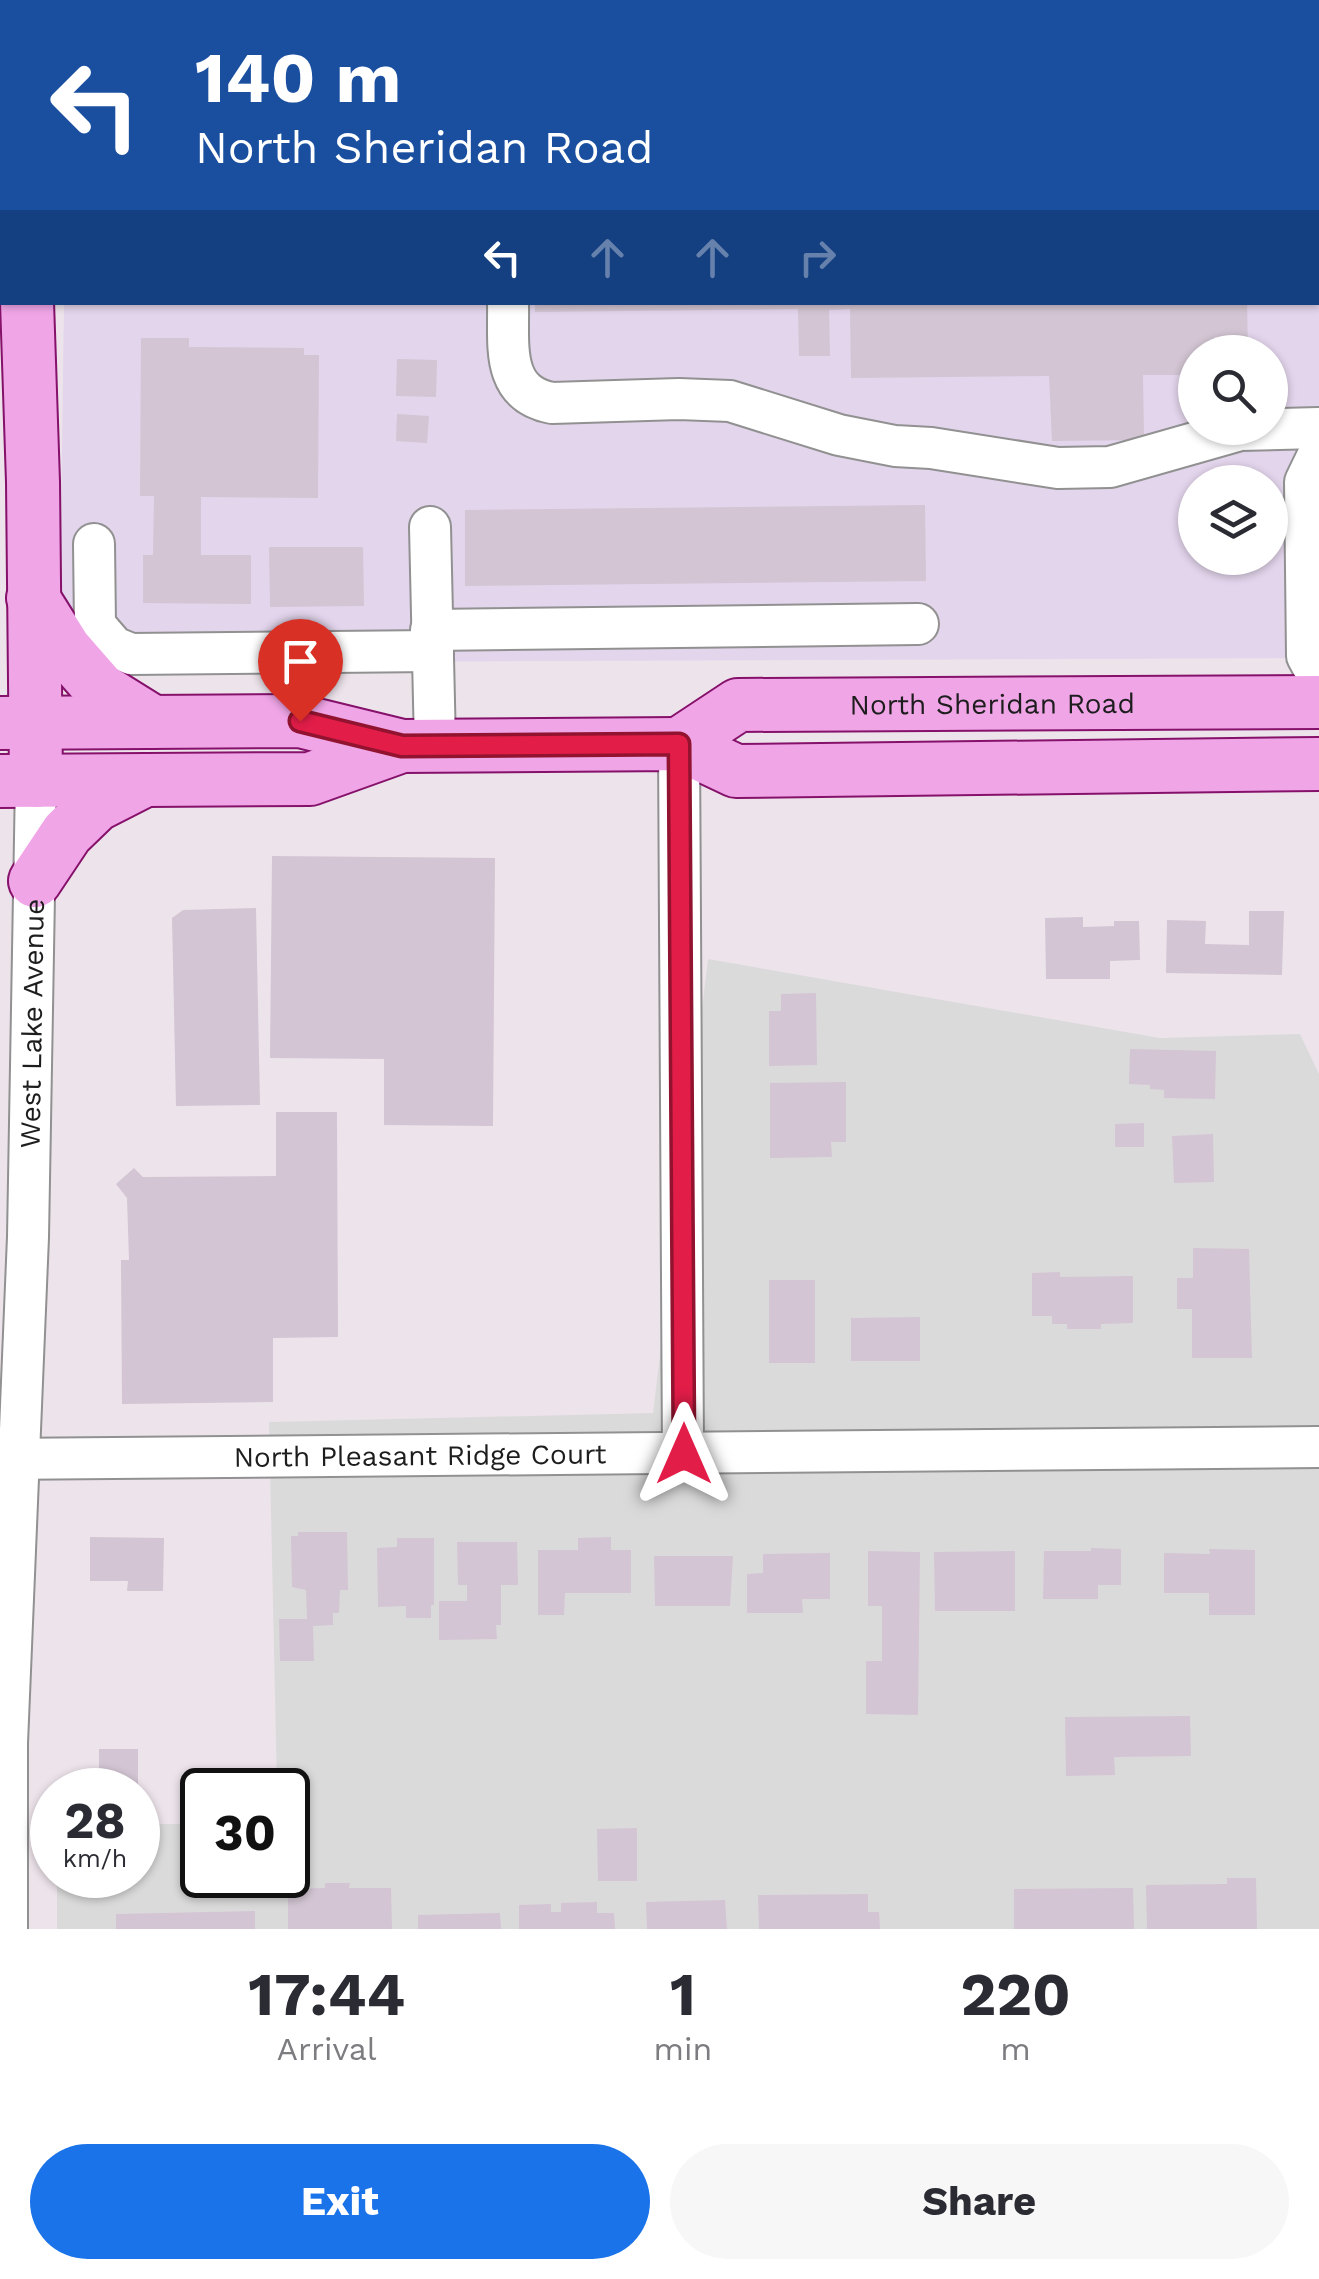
<!DOCTYPE html>
<html lang="en">
<head>
<meta charset="utf-8">
<style>
  body { margin:0; font-family:"Work Sans",sans-serif; background:#f7f7f7; color:#2b2b33; height:100vh; display:flex; flex-direction:column; font-size:38px; white-space:nowrap }
  * { box-sizing:border-box; margin:0 }
  p { font-size:32px; color:#7c7c81 }
  .icon { flex:none; width:55px; height:55px; fill:none; stroke:currentColor; stroke-width:2; stroke-linecap:round; stroke-linejoin:round }
  .map { position:relative; height:1929px; overflow:hidden }
  .side { display:flex; flex-direction:column; background:#fff; flex:1 }
  .side>* { flex:none }
  .top-card { position:absolute; left:0px; top:0px; width:1320px; height:305px; box-shadow:0 2px 8px #0004; background:#1a4fa0; color:#fff; overflow:hidden }
  .fabs { position:absolute; left:1178px; top:335px; display:grid; gap:20px }
  .fabs a { display:grid; place-items:center; width:110px; height:110px; border-radius:50%; background:#fff; box-shadow:0 2px 8px #0004; font-size:50px }
  .speed { position:absolute; left:30px; top:1768px; display:flex; gap:20px; font-size:50px; font-weight:700; text-align:center }
  .speed>* { display:grid; place-content:center; width:130px; height:130px; border-radius:50%; background:#fff; box-shadow:0 2px 8px #0004; line-height:1 }
  .speed small { font-size:25px; font-weight:400 }
  .speed .limit { border:5px solid #111; border-radius:15px; background:#fff; color:#111 }
  .pin { position:absolute; display:grid; place-items:center; width:85px; height:85px; color:#fff; margin:-102px -42px; border-radius:50% 50% 50% 0; rotate:-45deg; box-shadow:0 0 10px #0007 }
  .pin .icon { rotate:45deg }
  .me { position:absolute; width:110px; margin:-55px; rotate:0deg; stroke-linejoin:round; filter:drop-shadow(0 0 8px #0008) }
  .turn { display:flex; align-items:center; gap:35px; height:210px; padding:0 30px; font-size:45px }
  .turn .icon { width:130px; height:130px; stroke-width:2.5 }
  .turn b { display:block; font-size:70px; line-height:85px }
  .lanes { display:flex; align-items:center; height:95px; padding:0 30px; background:#0003; justify-content:center; gap:50px; direction:ltr }
  .lanes .off { opacity:.35 }
  .eta { display:flex; justify-content:space-evenly; align-items:center; height:170px; text-align:center }
  .eta b { font-size:60px; font-weight:700; line-height:70px }
  .primary-button { display:flex; gap:20px; margin-top:auto; padding:20px 30px }
  .primary-button a { flex:1; height:115px; border-radius:60px; background:#1a73e8; color:#fff; font-size:40px; font-weight:700; line-height:115px; text-align:center }
  .primary-button a+a { background:#f7f7f7; color:#2b2b33 }
  .map>svg:first-child { display:block }
  .residential { fill:#dbdadb }
  .commercial { fill:#e3d5ec; fill-rule:evenodd }
  .building { fill:#d3c5d3 }
  .lines { fill:none; stroke-linecap:round; stroke-linejoin:round }
  .minor-casing { stroke:#919191; stroke-width:44 }
  .major-casing { stroke:#85116a; stroke-width:56 }
  .minor { stroke:#fff; stroke-width:40 }
  .major { stroke:#f0a5e7; stroke-width:52 }
  .route-casing { stroke:#92132f; stroke-width:25 }
  .route { stroke:#e11d48; stroke-width:18 }
  .labels { text-anchor:middle; dominant-baseline:central; stroke-width:8; stroke-linejoin:round; paint-order:stroke }
  .street-label { font-size:28px; fill:#1d1d1d; stroke:#fff }
</style>
</head>
<body>
<div class="map">
<svg width="1319" height="1929" viewBox="0 0 1319 1929">
  <rect width="100%" height="100%" fill="#ede4eb"/>
  <!-- residential -->
  <path class="residential" d="M708,959L1160,1038L1300,1034L1319,1074V1929H57V1875H138V1824H202V1875H288V1790H277L269,1422L653,1413Z"/>
  <!-- commercial -->
  <path class="commercial" d="M68,0H1319V658L59,663L64,303L1318,302V2ZM1195,352H1270V428H1195ZM1195,482H1270V558H1195Z"/>
  <!-- building -->
  <g class="building">
    <path d="M535,302H1247L1248,352H1195V375H1143L1144,440L1052,441L1049,376L851,378L850,309L829,310L830,356H799L798,309L535,312Z"/>
    <path d="M141,338H189V347L304,348V355H319L318,498L201,497V555H251V604L143,603V555H153L154,496H140Z"/>
    <path d="M397,359L437,360L436,397L396,396Z"/>
    <path d="M397,414L429,416L427,443L396,441Z"/>
    <path d="M925,505L926,581L465,586V510Z"/>
    <path d="M269,547H363L364,606L270,607Z"/>
    <path d="M272,856L495,858L493,1126L384,1125V1059L270,1058Z"/>
    <path d="M256,908L260,1105L176,1106L172,918L183,910Z"/>
    <path d="M1249,911H1284L1282,975L1166,973L1167,920L1206,921L1205,944L1249,945Z"/>
    <path d="M1083,917V927L1114,926V921H1139L1140,960L1110,961V979H1046L1045,918Z"/>
    <path d="M816,993L817,1065L769,1066V1011H781V994Z"/>
    <path d="M1130,1049L1216,1051L1215,1099L1164,1098V1090L1150,1089V1085L1129,1084Z"/>
    <path d="M846,1082V1142H831L832,1157L770,1158V1083Z"/>
    <path d="M276,1112H337L338,1337L273,1338V1402L122,1404L121,1260H129L127,1198L116,1184L134,1168L143,1177L276,1176Z"/>
    <path d="M1144,1123V1147H1115V1124Z"/>
    <path d="M1213,1134L1214,1182L1174,1183L1172,1136Z"/>
    <path d="M1193,1248L1249,1249L1252,1358H1192V1309H1177V1278H1193Z"/>
    <path d="M1060,1272V1277L1133,1276V1323L1101,1324V1329H1067V1324H1052V1316H1032V1273Z"/>
    <rect x="769" y="1280" width="46" height="83"/>
    <path d="M920,1317V1361H851V1318Z"/>
    <path d="M298,1532H347L348,1590H340L339,1613H333V1625L313,1626L314,1661H280L279,1619H307L306,1590L292,1587L291,1536H298Z"/>
    <path d="M90,1537L164,1538L163,1591H127L128,1581H90Z"/>
    <path d="M611,1537V1550H631V1593H565L564,1615H538V1550H578V1538Z"/>
    <path d="M397,1538H434V1605H431V1618H406V1606L378,1607L377,1548L397,1547Z"/>
    <path d="M457,1542H517L518,1585H501V1625H496L497,1639L439,1640V1601H467V1585H458Z"/>
    <path d="M1091,1548L1121,1549V1585H1098V1599H1043L1044,1551H1091Z"/>
    <path d="M1209,1549L1255,1550V1615H1209V1593H1164V1553L1210,1554Z"/>
    <path d="M868,1551L920,1552L918,1715L866,1714V1661H882V1606H868Z"/>
    <path d="M1015,1551V1611H935L934,1552Z"/>
    <path d="M830,1553V1599H802L803,1613H747V1574L763,1573V1554Z"/>
    <path d="M654,1556H733L730,1606H655Z"/>
    <path d="M1190,1716L1191,1756L1114,1757L1115,1775L1066,1776L1065,1717Z"/>
    <path d="M99,1749H138V1790H94V1770H99Z"/>
    <path d="M637,1828V1881H598L597,1829Z"/>
    <rect x="94" y="1875" width="41" height="8"/>
    <path d="M1227,1878H1256L1257,1929H1147L1146,1885L1227,1884Z"/>
    <path d="M325,1883H350L349,1888H391L392,1929H288V1889L325,1888Z"/>
    <path d="M1133,1888L1134,1929H1014V1889Z"/>
    <path d="M868,1894V1912H879L880,1929H759L758,1895Z"/>
    <path d="M725,1900L727,1929H647L646,1902Z"/>
    <path d="M597,1902V1913H614L615,1929H519V1905L551,1904V1912H561V1903Z"/>
    <path d="M255,1911V1929H116V1914Z"/>
    <path d="M500,1913L501,1929H418V1915Z"/>
  </g>
  <g class="lines">
    <!-- minor casing -->
    <g class="minor-casing">
      <g id="minor">
        <path d="M155,0V2"/>
        <path d="M504,0V2"/>
        <path d="M508,302C509,345 500,393 552,403L679,399L730,401L839,435L895,446L931,448L1058,468L1110,467L1240,430L1319,428"/>
        <path d="M1319,453L1305,482L1307,656L1319,678"/>
        <path d="M430,527L435,745"/>
        <path d="M94,544L95,625L114,647L131,654L433,651"/>
        <path d="M431,630L918,624"/>
        <path d="M679,744L683,1454"/>
        <path id="s1" d="M0,1459L1319,1447"/>
        <path d="M7,1718V1929"/>
        <path id="s2" d="M7,1743L28,1237L36,781"/>
      </g>
    </g>
    <!-- major casing -->
    <g class="major-casing">
      <g id="major">
        <path d="M8,2V0"/>
        <path d="M27,302L33,482L36,781"/>
        <path d="M33,598L65,649L100,689L153,722"/>
        <path d="M0,723L300,721L402,746L679,744L736,771L1319,764"/>
        <path id="s3" d="M679,744L738,705L1319,702"/>
        <path d="M0,781L310,779L402,746"/>
        <path d="M35,881L67,833L96,805L145,780"/>
      </g>
    </g>
    <!-- minor -->
    <use href="#minor" class="minor"/>
    <!-- major -->
    <use href="#major" class="major"/>
  </g>
  <g class="lines">
    <!-- route casing -->
    <g class="route-casing">
      <path id="route" d="M300,721L402,746L679,744L684,1454"/>
    </g>
    <!-- route -->
    <use href="#route" class="route"/>
  </g>
  <g class="labels">
    <!-- street labels -->
    <g class="street-label">
      <text stroke="none"><textPath href="#s3" startOffset="325">North Sheridan Road</textPath></text>
      <text stroke="none"><textPath href="#s2" startOffset="720">West Lake Avenue</textPath></text>
      <text stroke="none"><textPath href="#s1" startOffset="420">North Pleasant Ridge Court</textPath></text>
    </g>
  </g>
</svg>
<div class="fabs">
<a><svg class="icon" aria-label="search" viewBox="0 0 24 24"><circle cx="10" cy="10" r="6"/><path d="M15 15l6 6"/></svg></a>
<a><svg class="icon" aria-label="layers" viewBox="0 0 24 24"><path d="M12 4l9 5-9 5-9-5zM3 14l9 5 9-5"/></svg></a>
</div>
<div class="speed"><div>28<small>km/h</small></div><div class="limit">30</div></div>
<div class="pin" style="left:300px;top:721px;background:#d93025"><svg class="icon" aria-label="arrive" viewBox="0 0 24 24"><path d="M6 21V4h12l-3 4 3 4H6"/></svg></div>
<svg class="me" style="left:684px;top:1454px" viewBox="-20 -20 40 40"><path d="M0-17L14 15 0 8-14 15z" fill="#e11d48" stroke="#fff" stroke-width="4"/></svg>
<div class="top-card">
<div class="turn"><svg class="icon" aria-label="left" viewBox="0 0 24 24"><path d="M17 20v-9H6M10 6l-5 5 5 5"/></svg><div><b>140 m</b>North Sheridan Road</div></div>
<div class="lanes"><svg class="icon" aria-label="left" viewBox="0 0 24 24"><path d="M17 20v-9H6M10 6l-5 5 5 5"/></svg><svg class="icon off" aria-label="ahead" viewBox="0 0 24 24"><path d="M12 20V5M6 11l6-6 6 6"/></svg><svg class="icon off" aria-label="ahead" viewBox="0 0 24 24"><path d="M12 20V5M6 11l6-6 6 6"/></svg><svg class="icon off" aria-label="right" viewBox="0 0 24 24"><path d="M7 20v-9h11M14 6l5 5-5 5"/></svg></div>
</div>
</div>
<section class="side">
<div class="eta">
<div><b>17:44</b><p>Arrival</p></div>
<div><b>1</b><p>min</p></div>
<div><b>220</b><p>m</p></div>
</div>
<div class="primary-button"><a>Exit</a><a>Share</a></div>
</section>
</body>
</html>
